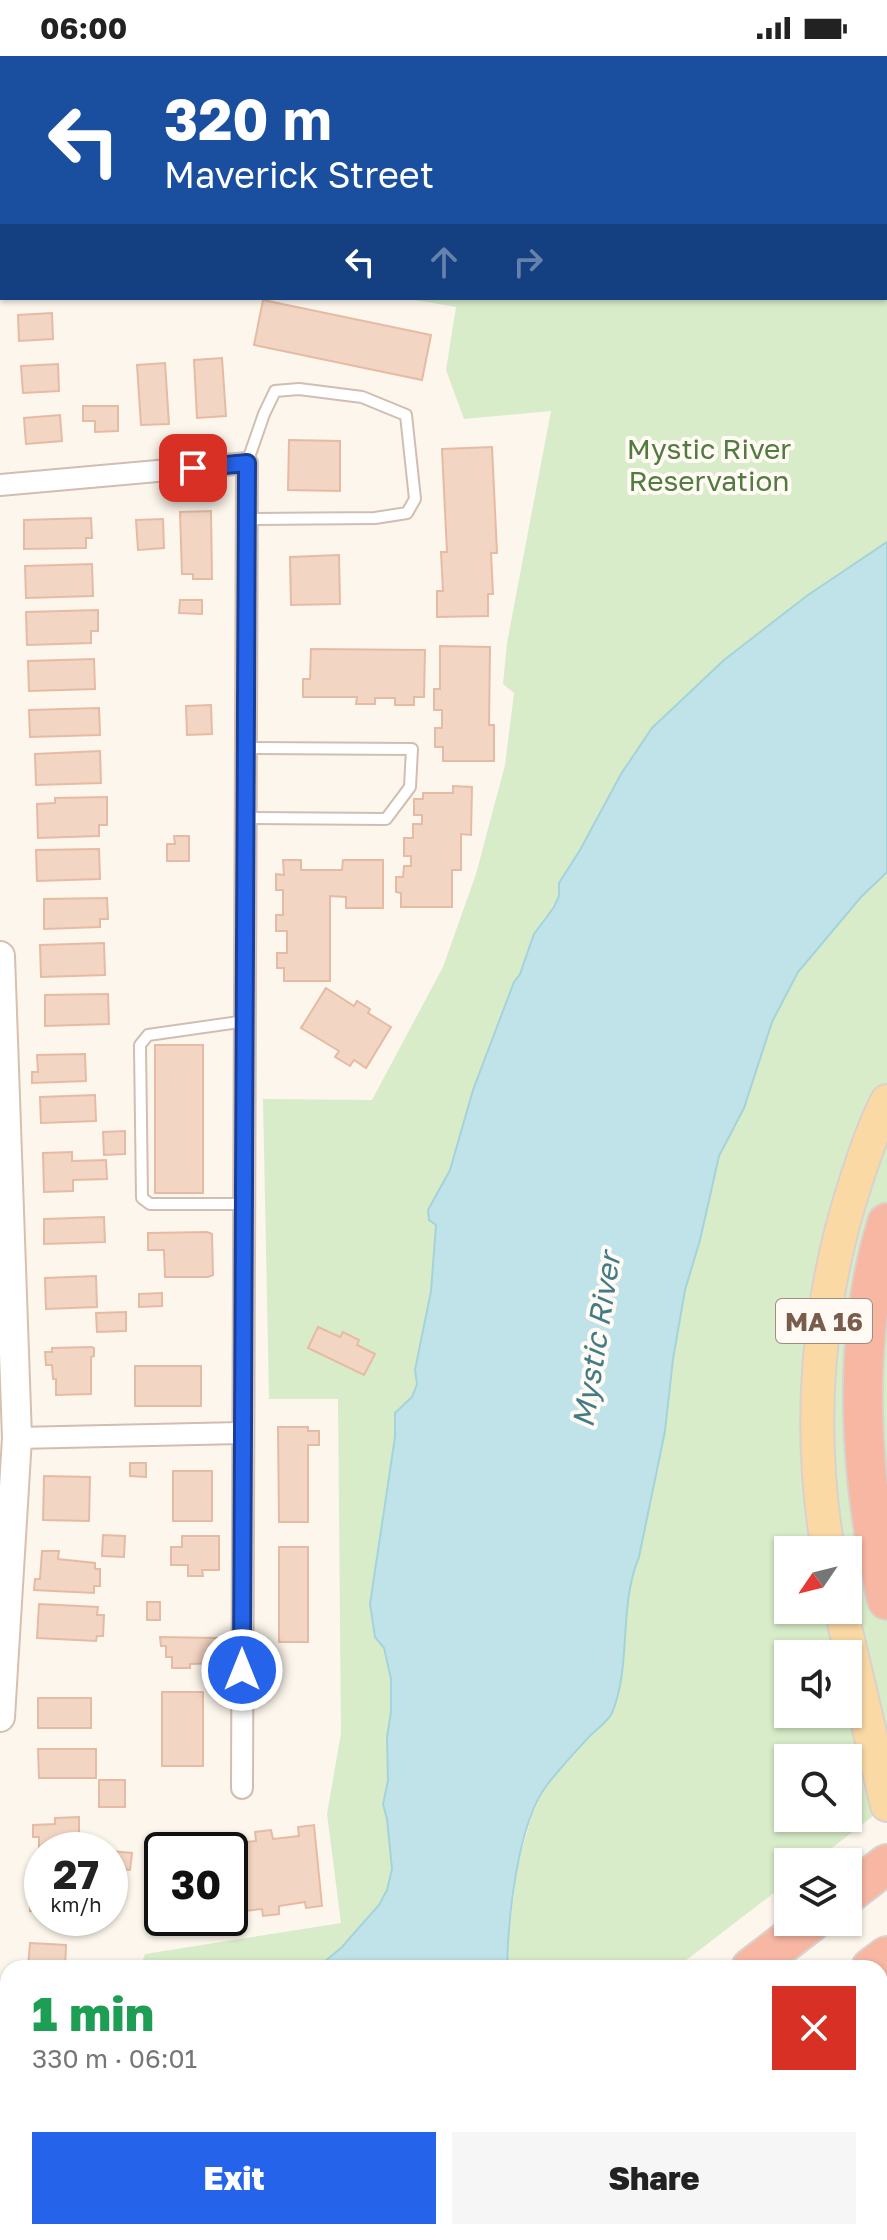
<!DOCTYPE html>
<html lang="en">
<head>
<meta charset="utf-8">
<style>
  body { margin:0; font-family:"Golos Text",sans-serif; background:#f6f6f6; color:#222; height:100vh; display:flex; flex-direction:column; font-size:30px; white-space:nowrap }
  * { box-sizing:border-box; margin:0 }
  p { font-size:26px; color:#767676 }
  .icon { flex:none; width:44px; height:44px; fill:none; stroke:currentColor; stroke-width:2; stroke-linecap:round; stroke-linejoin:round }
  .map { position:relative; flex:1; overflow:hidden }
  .details { position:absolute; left:0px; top:1904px; width:888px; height:280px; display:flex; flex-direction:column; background:#fff; border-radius:24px 24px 0 0; box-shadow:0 2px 6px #0004 }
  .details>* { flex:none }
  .guide { position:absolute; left:0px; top:0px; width:888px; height:244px; box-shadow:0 2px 6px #0004; background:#1a4fa0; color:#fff; overflow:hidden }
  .needle { width:52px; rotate:235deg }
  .buttons { position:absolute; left:774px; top:1480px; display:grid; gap:16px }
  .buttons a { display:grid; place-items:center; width:88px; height:88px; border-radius:0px; background:#fff; box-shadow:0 2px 6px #0004; font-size:40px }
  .speed { position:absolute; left:24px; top:1776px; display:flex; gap:16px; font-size:40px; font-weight:700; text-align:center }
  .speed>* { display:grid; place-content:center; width:104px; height:104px; border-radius:50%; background:#fff; box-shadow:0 2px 6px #0004; line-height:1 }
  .speed small { font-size:20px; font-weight:400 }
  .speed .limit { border:4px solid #111; border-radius:12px; background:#fff; color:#111 }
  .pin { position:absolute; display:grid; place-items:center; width:68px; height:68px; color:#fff; margin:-34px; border-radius:16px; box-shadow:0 4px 12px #0006 }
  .me { position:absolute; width:88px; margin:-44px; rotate:0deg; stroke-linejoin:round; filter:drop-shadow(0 0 6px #0008) }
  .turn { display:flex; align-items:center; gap:28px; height:168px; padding:0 32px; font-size:36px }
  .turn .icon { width:104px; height:104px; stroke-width:2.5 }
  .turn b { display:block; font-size:56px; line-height:68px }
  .lanes { display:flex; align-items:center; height:76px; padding:0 32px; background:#0003; justify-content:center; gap:40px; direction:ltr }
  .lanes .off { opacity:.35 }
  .round { display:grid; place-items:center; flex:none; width:84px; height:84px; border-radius:0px; background:#f6f6f6 }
  .overview { display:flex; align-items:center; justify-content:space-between; height:136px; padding:0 32px }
  h1 { font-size:48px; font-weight:800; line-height:60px; color:#1e9e55 }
  .action { display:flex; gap:16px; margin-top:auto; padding:16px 32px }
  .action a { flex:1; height:92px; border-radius:0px; background:#2563eb; color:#fff; font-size:32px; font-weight:800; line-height:92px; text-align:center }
  .action a+a { background:#f6f6f6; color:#222 }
  .status { display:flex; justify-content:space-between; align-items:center; height:56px; padding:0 40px; background:#fff; direction:ltr }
  .status svg { height:22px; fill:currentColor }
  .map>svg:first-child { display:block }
  .green { fill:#d8ecc9; fill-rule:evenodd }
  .water { fill:#bfe3e8; stroke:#a5d3da; stroke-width:2 }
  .building { fill:#f3d5c3; stroke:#e6bba3; stroke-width:2 }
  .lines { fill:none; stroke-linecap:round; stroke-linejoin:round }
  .service-casing { stroke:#d1beb0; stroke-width:14 }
  .minor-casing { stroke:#d1beb0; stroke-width:24 }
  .secondary-casing { stroke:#d6c0b0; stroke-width:32 }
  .primary-casing { stroke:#dad1cd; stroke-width:36 }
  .motorway-casing { stroke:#dad1cd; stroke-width:42 }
  .service { stroke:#fff; stroke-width:10 }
  .minor { stroke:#fff; stroke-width:20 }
  .secondary { stroke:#fff; stroke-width:28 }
  .primary { stroke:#fbd9a5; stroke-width:32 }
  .motorway { stroke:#f7b7a3; stroke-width:38 }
  .route-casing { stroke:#184099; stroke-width:20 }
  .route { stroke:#2563eb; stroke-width:14 }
  .labels { text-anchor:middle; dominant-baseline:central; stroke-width:8; stroke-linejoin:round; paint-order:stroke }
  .shield { fill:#fffaf3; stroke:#a28b7f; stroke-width:2 }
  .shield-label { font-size:26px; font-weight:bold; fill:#7a5c4d }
  .park-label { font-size:28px; fill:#537a41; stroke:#fffaf3 }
  .water-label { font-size:30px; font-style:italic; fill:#437c86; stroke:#fffaf3 }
</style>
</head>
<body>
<div class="status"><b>06:00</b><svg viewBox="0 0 49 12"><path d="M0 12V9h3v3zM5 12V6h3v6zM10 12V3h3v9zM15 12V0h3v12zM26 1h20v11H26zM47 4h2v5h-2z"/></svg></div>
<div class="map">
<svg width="887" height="2184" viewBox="0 0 887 2184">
  <rect width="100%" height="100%" fill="#fdf6ec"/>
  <!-- green -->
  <g class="green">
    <path d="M112,0H887V486L808,539L724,604L652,672L621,718L580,794L559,827V840L554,851L544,862L534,878L520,918L514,926L473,1034L450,1114L442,1132L433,1143L429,1164L436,1169L431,1235L415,1314L417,1328L412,1341L395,1357V1381L383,1454L378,1510L381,1585L391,1623V1656L387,1681L388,1725L383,1748L388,1763L392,1813L387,1834L379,1849L342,1891L317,1912H140L145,1898L341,1867L327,1758L341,1677L338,1343H269L263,1043L372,1044L443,911L476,818L505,709L514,637L503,628L507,587L551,355L464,363L446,314L456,251L404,242H886V2H110Z"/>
    <path d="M887,816V1749L814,1806H788V1826L676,1912H507L508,1884L518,1807L532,1759L545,1731L611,1659L625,1584V1561L631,1520L639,1501L665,1375L673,1303L685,1234L700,1184L719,1100L744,1052L772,966L798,916L861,841ZM788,1494H848V1554H788ZM788,1598H848V1658H788ZM788,1702H848V1762H788Z"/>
    <path d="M887,1955V2184H685L677,2176H880V1960Z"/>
  </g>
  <!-- water -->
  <g class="water">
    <path d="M887,486V816L861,841L798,916L772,966L744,1052L719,1100L700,1184L685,1234L673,1303L665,1375L639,1501C618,1551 632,1609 612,1657C608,1665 598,1672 591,1679C576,1695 560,1712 547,1729C517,1768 508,1863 507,1912H317L342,1891L379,1849L387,1834L392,1813L387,1763L383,1748L388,1725L387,1681L391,1656V1623L384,1592L375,1581L370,1548L395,1381V1357L412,1341L417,1328L415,1314L431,1235L436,1169L429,1164L428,1154L450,1114L473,1034L514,926L520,918L534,878L554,851L559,840V827L580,794L621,718L652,672L724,604L808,539Z"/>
    <path d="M532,2176H677L685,2184H538Z"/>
  </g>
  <!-- building -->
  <g class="building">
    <path d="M394,0H693L392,2Z"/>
    <path d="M263,244L431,279L422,324L254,289Z"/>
    <path d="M52,257L53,283L19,285L18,259Z"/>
    <path d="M222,302L226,360L197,362L194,304Z"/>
    <path d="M165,307L169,368L141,369L137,309Z"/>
    <path d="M58,308L59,335L23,337L21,310Z"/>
    <path d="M83,350H118V375L95,376V365H83Z"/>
    <path d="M60,359L62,385L26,388L24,362Z"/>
    <path d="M289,384L340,385V435L288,434Z"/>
    <path d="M492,391L497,497H491L493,538H488V560L437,561V535H443L441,496H447L442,393Z"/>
    <path d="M211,455L212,523H193V518H182L180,456Z"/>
    <path d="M91,462L92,482H86V492L24,493V464Z"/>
    <path d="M163,463L164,492L138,494L136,464Z"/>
    <path d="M339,499L340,548L291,549L290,501Z"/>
    <path d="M92,508L93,540L26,542L25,510Z"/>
    <path d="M180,544H202V558L179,557Z"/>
    <path d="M98,554V575H91V587L27,589L26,556Z"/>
    <path d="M440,590L490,591L489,669H494V705H443V691H435V672H442V654H434V633H440Z"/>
    <path d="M311,593L425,594L424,641H414V649H395V642H375V648H356L357,641H303V623H310Z"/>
    <path d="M94,603L95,633L29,635L28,605Z"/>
    <path d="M211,649L212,678L187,679L186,650Z"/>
    <path d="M99,652L100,679L30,681L29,654Z"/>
    <path d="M100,695L101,727L36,729L35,698Z"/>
    <path d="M453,730L472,731L471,779L461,778V814H452V851H401V837L396,836V821H403L404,810H411V800H404V782H413V768H422V759H414V743H423V737H453Z"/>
    <path d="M107,741V769H99V780L38,782L37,748L55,747V742Z"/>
    <path d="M174,780H189V805H167V788H175Z"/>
    <path d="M99,793L100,823L37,825L36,794Z"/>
    <path d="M283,804H301V814H342L343,804H383V852H346V841L330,840V925H284V912H277V897H287V875H276V859H283V834H276V818L284,819Z"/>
    <path d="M107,842L108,863H100V871L44,873V843Z"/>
    <path d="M104,887L105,919L41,921L40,889Z"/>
    <path d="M326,932L354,950L357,945L370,953L368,957L391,971L366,1012L354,1004L350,1010L335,1001L339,995L301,972Z"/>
    <path d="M108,938L109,968L45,970V939Z"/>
    <rect x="155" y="989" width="48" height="148"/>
    <path d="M85,998L86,1025L32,1027V1016H38L37,999Z"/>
    <path d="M95,1039L96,1065L41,1067L40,1041Z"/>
    <path d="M125,1075V1098L104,1099L103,1076Z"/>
    <path d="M72,1096V1105L106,1104L107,1123L73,1124V1135L44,1136L43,1097Z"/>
    <path d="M104,1161L105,1186L44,1188V1163Z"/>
    <path d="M207,1176L212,1178L213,1219L208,1221H165L164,1194H148V1177Z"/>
    <path d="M96,1220L97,1251L46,1253L45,1222Z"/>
    <path d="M162,1237V1250L139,1251V1238Z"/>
    <path d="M126,1256V1275L97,1276L96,1257Z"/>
    <path d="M318,1271L340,1281L343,1276L359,1284L357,1289L375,1298L364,1319L308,1292Z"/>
    <path d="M91,1291L94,1292V1300L91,1301V1338L56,1339V1323H53L52,1309H46L45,1296H52V1292Z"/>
    <rect x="135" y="1310" width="66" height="40"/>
    <path d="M278,1371H308V1375H319V1389H308V1466H279Z"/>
    <path d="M130,1407H146V1421L130,1420Z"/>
    <rect x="173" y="1415" width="39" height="50"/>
    <path d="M44,1420L90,1421L89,1465L43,1464Z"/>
    <path d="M103,1479L125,1480L124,1501L102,1500Z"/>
    <path d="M182,1480H219V1514H202L203,1520H188V1509H171V1491H182Z"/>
    <rect x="279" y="1491" width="29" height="95"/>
    <path d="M42,1495H59L58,1503L95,1507V1513H100V1530H94V1537L34,1534L35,1523H40Z"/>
    <rect x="147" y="1546" width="13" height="18"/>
    <path d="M39,1548L98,1551L97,1559H104L103,1580H97L96,1585L37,1582Z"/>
    <path d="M160,1581L219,1582V1607L190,1608V1612H172V1601H166V1590H161Z"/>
    <rect x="162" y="1636" width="41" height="74"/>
    <rect x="38" y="1642" width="53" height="30"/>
    <path d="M38,1693H96V1722H39Z"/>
    <rect x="99" y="1724" width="26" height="27"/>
    <path d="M79,1761V1794H42V1805H39V1781H33V1769L55,1768V1762Z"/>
    <path d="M314,1769L322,1850L306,1852L305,1846L279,1850V1858L263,1860L262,1853L234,1856L235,1863L219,1866V1862H230V1794H199L202,1790L212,1788L211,1779L226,1777L227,1788L256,1785L255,1776L271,1774L273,1783L299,1780L298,1771Z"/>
    <path d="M110,1795L132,1797L130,1814L110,1812Z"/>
    <path d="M31,1827H42V1856L30,1855Z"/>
    <path d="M30,1887L66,1889L65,1912H28Z"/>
  </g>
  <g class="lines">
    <!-- service casing -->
    <g class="service-casing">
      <g id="service">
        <path d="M301,0L302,2"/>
        <path d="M247,463L375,462L407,457L415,443L406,359L362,341L299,333L275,335L264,358L247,407"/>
        <path d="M247,692L412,693L410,731L386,763L247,762"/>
        <path d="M244,1148H150L142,1142L140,989L148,979L246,965"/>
      </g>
    </g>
    <!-- minor casing -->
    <g class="minor-casing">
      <g id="minor">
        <path d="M208,2L209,0"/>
        <path d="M0,96H2"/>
        <path d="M0,429L247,407L242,1732"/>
        <path d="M17,1382L241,1377"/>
      </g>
    </g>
    <!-- secondary casing -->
    <g class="secondary-casing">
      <path id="secondary" d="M0,900L17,1382L0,1661"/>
    </g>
    <!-- primary casing -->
    <g class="primary-casing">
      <g id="primary">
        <path d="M828,1494C807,1370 817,1244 856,1125C865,1098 874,1070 887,1045"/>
        <path d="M841,1554L887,1749"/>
      </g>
    </g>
    <!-- motorway casing -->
    <g class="motorway-casing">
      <g id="motorway">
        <path d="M887,1167C850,1286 860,1424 887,1544"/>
        <path d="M848,1838L887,1808"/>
        <path d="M751,1912L811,1866"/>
        <path d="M871,1912L887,1900"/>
        <path d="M393,2184L403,2176"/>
        <path d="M513,2184L523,2176"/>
      </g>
    </g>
    <!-- service -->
    <use href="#service" class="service"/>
    <!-- minor -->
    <use href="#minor" class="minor"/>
    <!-- secondary -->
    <use href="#secondary" class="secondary"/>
    <!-- primary -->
    <use href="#primary" class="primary"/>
    <!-- motorway -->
    <use href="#motorway" class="motorway"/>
  </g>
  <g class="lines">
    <!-- route casing -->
    <g class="route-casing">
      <path id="route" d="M193,412L247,407L242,1614"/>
    </g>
    <!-- route -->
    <use href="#route" class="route"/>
  </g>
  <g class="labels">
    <!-- shield labels -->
    <rect class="shield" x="776" y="1243" width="96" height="44" rx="6"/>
    <g class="shield-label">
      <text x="824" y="1265">MA 16</text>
    </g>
    <!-- park labels -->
    <g class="park-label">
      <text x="709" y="392">Mystic River<tspan x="709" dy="32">Reservation</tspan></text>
    </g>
    <!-- water labels -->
    <g class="water-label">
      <text transform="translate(596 1284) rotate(-81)">Mystic River</text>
    </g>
  </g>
</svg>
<div class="buttons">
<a><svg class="needle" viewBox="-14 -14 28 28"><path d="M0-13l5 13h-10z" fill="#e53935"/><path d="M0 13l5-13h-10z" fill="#767676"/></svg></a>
<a><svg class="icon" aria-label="sound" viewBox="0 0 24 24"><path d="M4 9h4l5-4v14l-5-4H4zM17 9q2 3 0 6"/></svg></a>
<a><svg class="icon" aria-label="search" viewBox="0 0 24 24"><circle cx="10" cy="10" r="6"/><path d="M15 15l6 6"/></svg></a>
<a><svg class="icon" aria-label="layers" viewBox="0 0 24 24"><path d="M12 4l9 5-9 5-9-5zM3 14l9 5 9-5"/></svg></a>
</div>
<div class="speed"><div>27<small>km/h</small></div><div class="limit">30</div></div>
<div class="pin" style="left:193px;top:412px;background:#d93025"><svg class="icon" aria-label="arrive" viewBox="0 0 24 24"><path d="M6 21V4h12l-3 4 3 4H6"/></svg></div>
<svg class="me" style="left:242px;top:1614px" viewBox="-20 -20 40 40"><circle r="17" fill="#2563eb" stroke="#fff" stroke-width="3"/><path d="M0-11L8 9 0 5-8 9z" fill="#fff"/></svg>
<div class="guide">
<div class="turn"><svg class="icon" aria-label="left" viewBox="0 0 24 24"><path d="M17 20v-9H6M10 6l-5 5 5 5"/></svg><div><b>320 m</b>Maverick Street</div></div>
<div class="lanes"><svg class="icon" aria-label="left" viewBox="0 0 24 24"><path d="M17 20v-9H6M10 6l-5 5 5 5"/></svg><svg class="icon off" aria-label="ahead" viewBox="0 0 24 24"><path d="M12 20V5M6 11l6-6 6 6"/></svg><svg class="icon off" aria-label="right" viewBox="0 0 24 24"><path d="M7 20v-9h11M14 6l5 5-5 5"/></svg></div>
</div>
<section class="details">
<div class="overview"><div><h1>1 min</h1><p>330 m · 06:01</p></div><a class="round" style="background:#d93025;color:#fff"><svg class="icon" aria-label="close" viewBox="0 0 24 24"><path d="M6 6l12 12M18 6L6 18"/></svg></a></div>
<div class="action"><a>Exit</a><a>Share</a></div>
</section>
</div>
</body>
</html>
